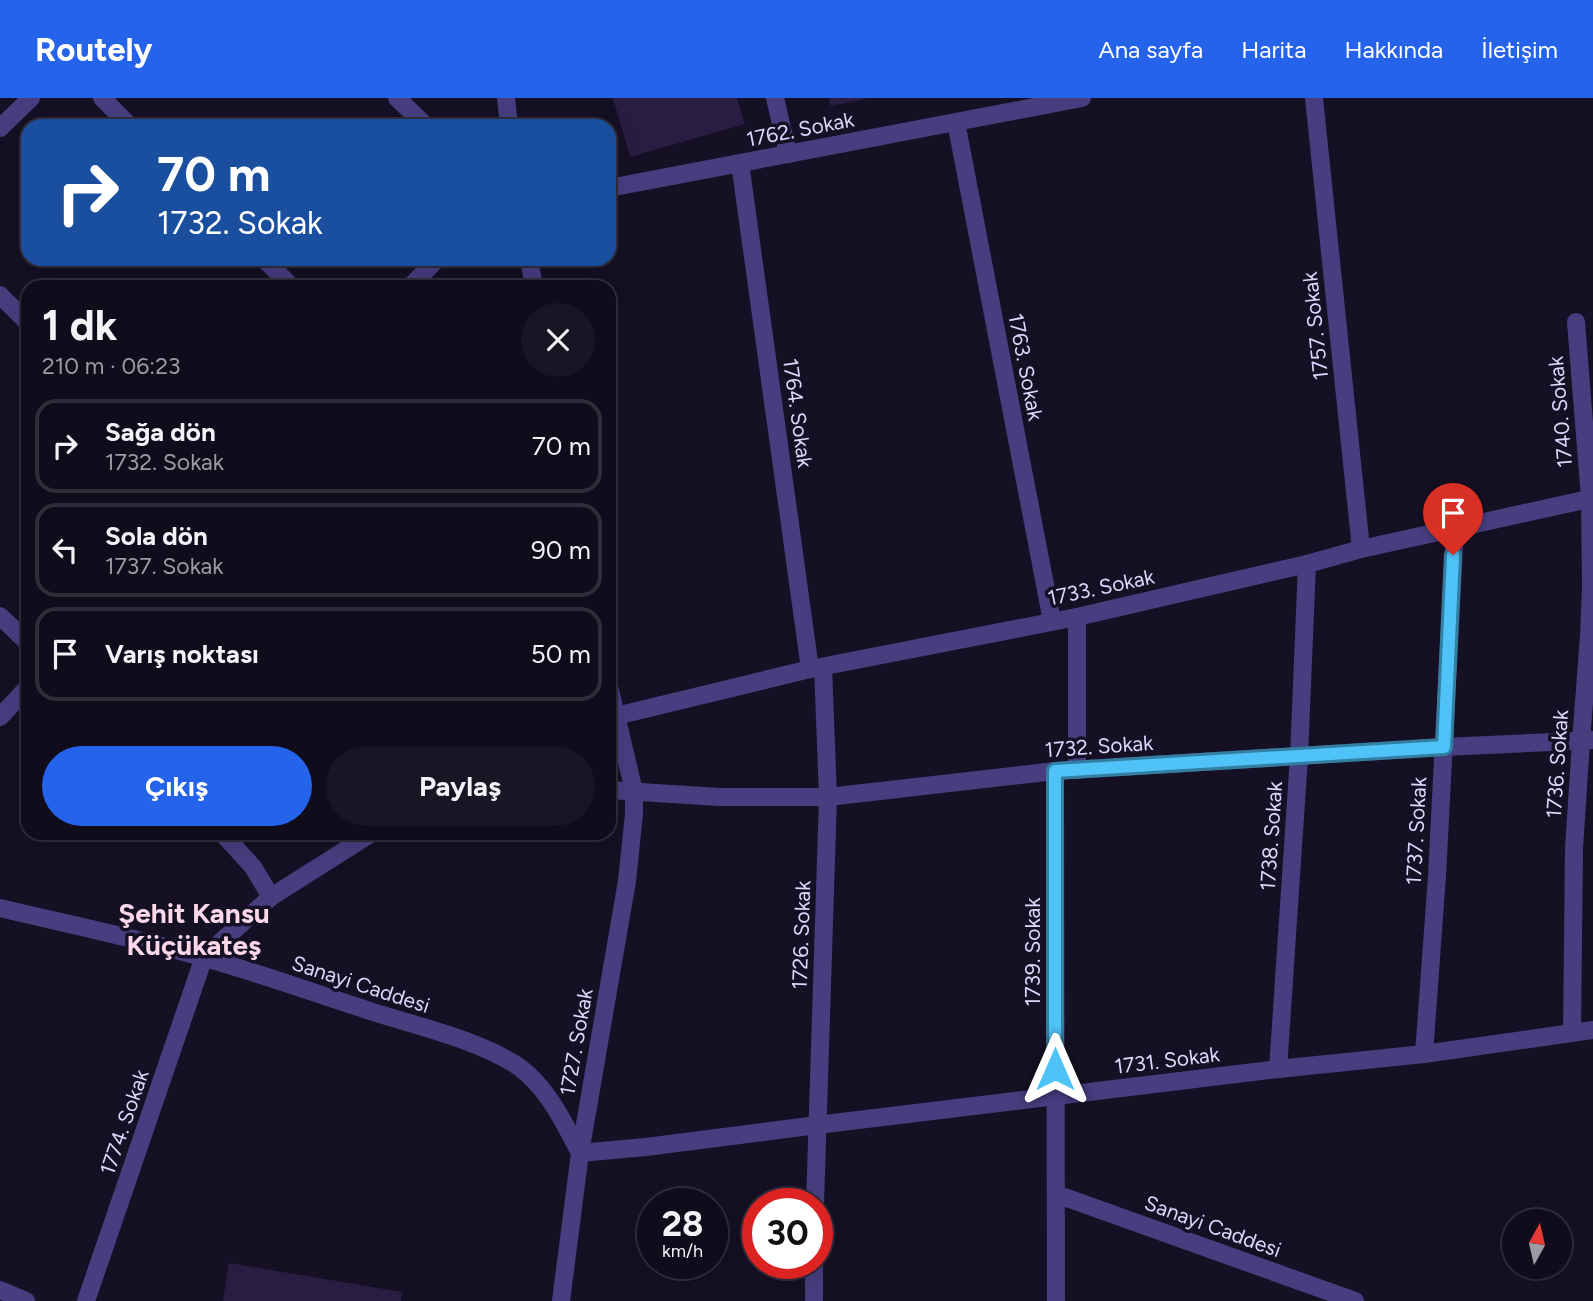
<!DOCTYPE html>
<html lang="tr">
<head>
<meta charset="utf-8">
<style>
  body { margin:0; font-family:Figtree,sans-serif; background:#191524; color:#f1f3f6; height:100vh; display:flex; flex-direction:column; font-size:26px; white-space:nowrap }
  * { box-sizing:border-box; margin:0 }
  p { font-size:23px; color:#9c9ba3 }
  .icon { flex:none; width:38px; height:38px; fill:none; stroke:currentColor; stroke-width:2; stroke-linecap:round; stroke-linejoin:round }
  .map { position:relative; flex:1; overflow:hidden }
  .drawer { position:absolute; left:21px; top:182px; width:595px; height:560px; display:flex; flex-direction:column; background:#100c1b; border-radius:21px; box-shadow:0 7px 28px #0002,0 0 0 2px #302c3a }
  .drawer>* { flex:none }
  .guide { position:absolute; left:21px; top:21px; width:595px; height:147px; border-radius:21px; box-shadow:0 7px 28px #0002,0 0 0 2px #302c3a; background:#1a4fa0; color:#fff; overflow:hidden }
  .needle { width:46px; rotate:8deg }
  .buttons { position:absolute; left:1502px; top:1111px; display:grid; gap:14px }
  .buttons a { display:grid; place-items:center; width:70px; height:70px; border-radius:50%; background:#100c1b; box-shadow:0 7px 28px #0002,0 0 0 2px #302c3a; font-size:35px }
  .speed { position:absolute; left:637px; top:1090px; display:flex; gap:14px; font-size:35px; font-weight:700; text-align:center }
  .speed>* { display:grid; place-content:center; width:91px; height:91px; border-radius:50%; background:#100c1b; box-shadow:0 7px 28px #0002,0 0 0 2px #302c3a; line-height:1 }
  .speed small { font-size:18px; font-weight:400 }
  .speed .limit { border:10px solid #d22; background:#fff; color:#111 }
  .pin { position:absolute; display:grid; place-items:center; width:60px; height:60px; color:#fff; margin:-72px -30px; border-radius:50% 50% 50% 0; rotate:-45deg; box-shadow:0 0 7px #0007 }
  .pin .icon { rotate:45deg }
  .me { position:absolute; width:77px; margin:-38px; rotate:0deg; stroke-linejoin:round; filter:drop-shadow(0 0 5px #0008) }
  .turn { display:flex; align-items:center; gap:24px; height:147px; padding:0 21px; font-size:32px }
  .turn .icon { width:91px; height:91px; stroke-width:2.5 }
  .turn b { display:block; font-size:49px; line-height:60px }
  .round { display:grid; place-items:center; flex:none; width:74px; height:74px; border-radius:37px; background:#191524 }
  .summary { display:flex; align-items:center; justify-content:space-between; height:119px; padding:0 21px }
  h1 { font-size:42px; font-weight:700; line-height:52px }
  .cta { display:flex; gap:14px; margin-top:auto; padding:14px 21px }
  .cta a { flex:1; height:80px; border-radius:42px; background:#2563eb; color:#fff; font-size:28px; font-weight:700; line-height:80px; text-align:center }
  .cta a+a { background:#191524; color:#f1f3f6 }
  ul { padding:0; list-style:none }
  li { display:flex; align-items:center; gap:21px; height:94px; margin:0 14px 10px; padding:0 7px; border:4px solid #302c3a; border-radius:21px }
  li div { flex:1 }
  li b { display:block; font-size:26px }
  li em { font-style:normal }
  header { display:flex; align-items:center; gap:42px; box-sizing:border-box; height:98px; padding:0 35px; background:#2563eb; color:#fff }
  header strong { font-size:33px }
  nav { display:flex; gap:38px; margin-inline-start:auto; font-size:24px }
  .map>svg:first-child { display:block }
  .building { fill:#291d44 }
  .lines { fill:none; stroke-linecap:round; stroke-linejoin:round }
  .minor { stroke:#473e80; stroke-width:18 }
  .tertiary { stroke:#473e80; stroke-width:18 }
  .route-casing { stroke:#337fa1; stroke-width:18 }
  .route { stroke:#4fc3f7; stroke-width:12 }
  .labels { text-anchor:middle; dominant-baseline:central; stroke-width:7; stroke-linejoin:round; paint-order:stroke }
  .street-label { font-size:21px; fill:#ded6fd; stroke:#161024 }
  .district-label { font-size:28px; font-weight:bold; fill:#fdd8eb; stroke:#161024 }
</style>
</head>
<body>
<header>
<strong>Routely</strong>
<nav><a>Ana sayfa</a><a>Harita</a><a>Hakkında</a><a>İletişim</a></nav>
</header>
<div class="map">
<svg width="1593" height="1203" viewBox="0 0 1593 1203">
  <rect width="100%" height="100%" fill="#161024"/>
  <!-- building -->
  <g class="building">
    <path d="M613,0H737L745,26L630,59Z"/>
    <path d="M829,0H865V1L831,8Z"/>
    <path d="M229,1165L402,1194L401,1203H223Z"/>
  </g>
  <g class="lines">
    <!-- minor -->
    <g class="minor">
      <path d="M102,0L130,28"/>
      <path d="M397,0L426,28"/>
      <path d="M506,0L509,28"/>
      <path d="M775,0L788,56"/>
      <path d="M1314,0L1361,451"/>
      <path d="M956,24L1052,523"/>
      <path d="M0,30L31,0"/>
      <path d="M740,65L810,571"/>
      <path d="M609,90L1082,0"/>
      <path d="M264,161L292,189"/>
      <path d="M529,161L534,189"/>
      <path d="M410,189L437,161"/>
      <path d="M0,197L28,225"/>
      <path d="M0,518L28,545"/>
      <path d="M1077,519V672"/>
      <path d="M616,618L810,571L1077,519L1307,466L1361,451L1593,400"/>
      <path d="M0,619L28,589"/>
      <path d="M1055,673L1056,1203"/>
      <path d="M609,692L719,699H828L1055,673L1444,649L1593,642"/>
      <path d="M222,735L253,769L271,799"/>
      <path d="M1572,934L1574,750L1581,644L1589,538L1591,489L1590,400L1576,224"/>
      <path d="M1424,956L1437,778L1455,430"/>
      <path d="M1278,971L1299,659L1307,466"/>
      <path d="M580,1055L646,1049L817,1027L1278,971L1424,956L1593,932"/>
      <path d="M815,1106L828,699L823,569"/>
      <path d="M0,1192L26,1203"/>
      <path d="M86,1203L204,859L271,799L372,735"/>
      <path d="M561,1203L580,1055L627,783L634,716V693L609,588"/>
      <path d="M814,1203V1166"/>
    </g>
    <!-- tertiary -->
    <g class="tertiary">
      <path d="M0,810C67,826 136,840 202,859C259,875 314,895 370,913C416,928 480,942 519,969C548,990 564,1025 580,1055"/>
      <path d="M1056,1096L1355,1203"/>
    </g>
  </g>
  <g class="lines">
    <!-- route casing -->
    <g class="route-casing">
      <path id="route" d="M1055,971V673L1444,649L1453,457"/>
    </g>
    <!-- route -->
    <use href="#route" class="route"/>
  </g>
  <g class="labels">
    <!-- street labels -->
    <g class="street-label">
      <text transform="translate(800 31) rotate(-11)">1762. Sokak</text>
      <text transform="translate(1315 228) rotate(-96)">1757. Sokak</text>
      <text transform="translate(1026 269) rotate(79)">1763. Sokak</text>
      <text transform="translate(1560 314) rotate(-95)">1740. Sokak</text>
      <text transform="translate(798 315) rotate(82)">1764. Sokak</text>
      <text transform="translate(1101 489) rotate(-12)">1733. Sokak</text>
      <text transform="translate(1099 648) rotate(-4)">1732. Sokak</text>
      <text transform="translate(1557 666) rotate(-86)">1736. Sokak</text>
      <text transform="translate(1416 733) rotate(-87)">1737. Sokak</text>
      <text transform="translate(1271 738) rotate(-86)">1738. Sokak</text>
      <text transform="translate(801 837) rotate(-88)">1726. Sokak</text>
      <text transform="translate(1032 854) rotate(-90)">1739. Sokak</text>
      <text transform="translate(361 886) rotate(18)">Sanayi Caddesi</text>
      <text transform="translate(576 944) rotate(-80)">1727. Sokak</text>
      <text transform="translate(1167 962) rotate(-7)">1731. Sokak</text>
      <text transform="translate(124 1024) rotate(-71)">1774. Sokak</text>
      <text transform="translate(1213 1128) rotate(20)">Sanayi Caddesi</text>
    </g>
    <!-- district labels -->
    <g class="district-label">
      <text x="194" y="815">Şehit Kansu<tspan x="194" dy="32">Küçükateş</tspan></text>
    </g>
  </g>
</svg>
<div class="buttons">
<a><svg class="needle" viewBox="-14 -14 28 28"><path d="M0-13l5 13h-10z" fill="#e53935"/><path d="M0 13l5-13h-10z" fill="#9c9ba3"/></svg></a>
</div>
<div class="speed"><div>28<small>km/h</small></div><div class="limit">30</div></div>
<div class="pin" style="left:1453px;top:457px;background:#d93025"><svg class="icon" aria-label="arrive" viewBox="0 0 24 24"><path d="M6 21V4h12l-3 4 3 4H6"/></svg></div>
<svg class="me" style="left:1055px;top:971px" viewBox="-20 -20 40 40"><path d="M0-17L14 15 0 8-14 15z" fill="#4fc3f7" stroke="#fff" stroke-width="4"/></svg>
<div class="guide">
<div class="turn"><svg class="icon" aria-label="right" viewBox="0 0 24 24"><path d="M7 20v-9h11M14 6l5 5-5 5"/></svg><div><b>70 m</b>1732. Sokak</div></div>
</div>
<section class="drawer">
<div class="summary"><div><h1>1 dk</h1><p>210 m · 06:23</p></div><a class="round"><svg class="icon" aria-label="close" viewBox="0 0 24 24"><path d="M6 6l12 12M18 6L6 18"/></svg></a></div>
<ul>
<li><svg class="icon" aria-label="right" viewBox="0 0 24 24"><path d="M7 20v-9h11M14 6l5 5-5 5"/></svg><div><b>Sağa dön</b><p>1732. Sokak</p></div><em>70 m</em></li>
<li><svg class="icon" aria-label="left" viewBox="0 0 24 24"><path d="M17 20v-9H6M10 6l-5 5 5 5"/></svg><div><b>Sola dön</b><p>1737. Sokak</p></div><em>90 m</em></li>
<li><svg class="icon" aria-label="arrive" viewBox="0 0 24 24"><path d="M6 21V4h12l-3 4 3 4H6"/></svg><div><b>Varış noktası</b></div><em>50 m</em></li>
</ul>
<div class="cta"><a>Çıkış</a><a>Paylaş</a></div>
</section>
</div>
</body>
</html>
